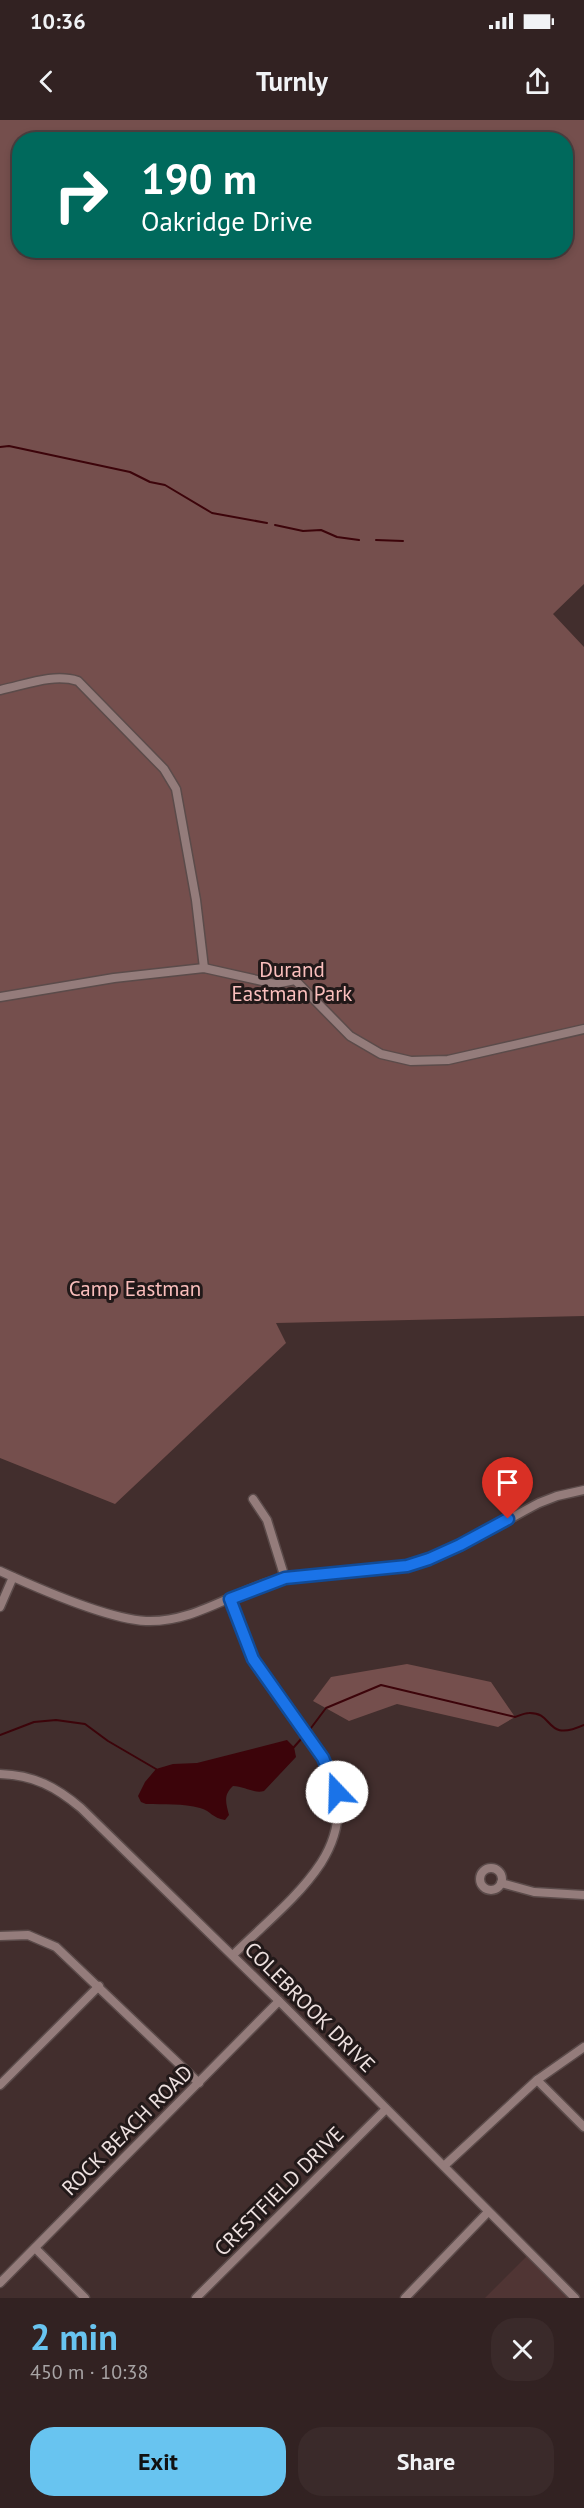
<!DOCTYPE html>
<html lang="en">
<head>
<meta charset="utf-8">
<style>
  body { margin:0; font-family:"PT Sans",sans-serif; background:#3a2a2a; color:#f1f3f6; height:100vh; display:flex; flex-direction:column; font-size:22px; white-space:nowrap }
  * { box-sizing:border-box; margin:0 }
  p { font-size:20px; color:#a8a4a5 }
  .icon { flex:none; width:33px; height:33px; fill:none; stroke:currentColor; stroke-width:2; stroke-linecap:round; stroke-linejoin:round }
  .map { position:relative; height:2178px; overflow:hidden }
  .sheet { display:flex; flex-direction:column; background:#322222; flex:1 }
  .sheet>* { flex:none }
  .top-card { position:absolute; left:12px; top:12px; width:561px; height:126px; border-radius:24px; box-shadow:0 3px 9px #0003,0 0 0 2px #4d3f40; background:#00695c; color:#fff; overflow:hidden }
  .pin { position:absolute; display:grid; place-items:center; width:51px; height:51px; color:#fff; margin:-62px -26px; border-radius:50% 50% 50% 0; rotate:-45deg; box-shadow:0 0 6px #0007 }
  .pin .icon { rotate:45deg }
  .me { position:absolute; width:66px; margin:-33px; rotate:339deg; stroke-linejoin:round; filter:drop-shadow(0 0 4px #0008) }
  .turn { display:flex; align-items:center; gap:21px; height:126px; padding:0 30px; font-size:27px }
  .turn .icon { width:78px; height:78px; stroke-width:2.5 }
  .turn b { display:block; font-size:42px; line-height:51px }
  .round { display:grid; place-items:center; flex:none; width:63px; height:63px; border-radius:24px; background:#3a2a2a }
  .summary { display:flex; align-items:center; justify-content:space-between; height:102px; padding:0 30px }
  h1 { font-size:36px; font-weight:800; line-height:45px; color:#68c4f0 }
  .button { display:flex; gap:12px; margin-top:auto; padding:12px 30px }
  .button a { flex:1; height:69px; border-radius:24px; background:#68c4f0; color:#111; font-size:24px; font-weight:800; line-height:69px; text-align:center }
  .button a+a { background:#3a2a2a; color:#f1f3f6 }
  .status { display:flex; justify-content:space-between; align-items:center; height:42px; padding:0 30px; background:#322222; direction:ltr }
  .status svg { height:16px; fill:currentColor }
  header { display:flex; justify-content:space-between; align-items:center; height:78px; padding:0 30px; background:#322222; font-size:27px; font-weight:800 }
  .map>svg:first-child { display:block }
  .built { fill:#503534 }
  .green { fill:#754f4d; fill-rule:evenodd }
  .water { fill:#3c040a }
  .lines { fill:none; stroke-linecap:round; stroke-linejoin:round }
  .stream { stroke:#3c040a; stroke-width:2 }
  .street-casing { stroke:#5b4b4a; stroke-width:11 }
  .street { stroke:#947c7b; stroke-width:8 }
  .route-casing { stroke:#114b97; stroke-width:15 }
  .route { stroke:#1a73e8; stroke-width:10 }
  .labels { text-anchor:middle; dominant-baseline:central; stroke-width:6; stroke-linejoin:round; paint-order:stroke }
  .park-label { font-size:21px; fill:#fabebc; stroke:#221919 }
  .street-label { font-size:21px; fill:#ede0df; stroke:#221919 }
</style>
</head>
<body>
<div class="status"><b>10:36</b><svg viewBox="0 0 49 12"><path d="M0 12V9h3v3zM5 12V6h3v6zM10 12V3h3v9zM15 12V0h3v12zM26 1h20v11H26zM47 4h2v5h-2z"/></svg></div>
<header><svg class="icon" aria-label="back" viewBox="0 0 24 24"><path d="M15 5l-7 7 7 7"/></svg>Turnly<svg class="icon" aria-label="share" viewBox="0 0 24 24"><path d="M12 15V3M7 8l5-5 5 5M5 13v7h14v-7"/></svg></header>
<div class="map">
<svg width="584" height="2178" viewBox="0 0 584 2178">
  <rect width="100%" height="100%" fill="#422e2d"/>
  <!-- built -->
  <path class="built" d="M527,2136L569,2178H485Z"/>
  <!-- green -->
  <g class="green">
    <path d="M0,0H584V464L553,494L584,527V1196L276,1203L286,1223L115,1384L0,1338ZM20,20H566V130H20Z"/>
    <path d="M407,1544L491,1562L515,1597L498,1607L397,1584L349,1601L313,1581L331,1557Z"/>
  </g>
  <!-- water -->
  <path class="water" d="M287,1620L294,1627L296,1637L264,1671C254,1674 244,1666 233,1666C223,1675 226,1683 229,1695L225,1700C212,1698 211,1691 200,1688C183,1683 164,1685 146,1684L141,1682L138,1676L145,1662L156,1649L173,1644L197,1643Z"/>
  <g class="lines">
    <!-- stream -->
    <g class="stream">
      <path d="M0,327L9,326L130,352L150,362L165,365L212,393L267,403"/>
      <path d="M275,405L303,411L321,410L337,417L359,420"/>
      <path d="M376,420L403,421"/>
      <path d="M311,1608L326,1588L381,1565L515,1597C519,1596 524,1593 529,1593C555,1592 544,1623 584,1605"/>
      <path d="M0,1615L34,1602L56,1600L85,1604L108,1621L156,1649"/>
      <path d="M294,1627L302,1618"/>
    </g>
    <!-- street casing -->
    <g class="street-casing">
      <g id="street">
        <path d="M0,570C25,565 53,553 78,561L164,649L176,669L196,780L204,848"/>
        <path d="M0,877L114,858L204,848L275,864L295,860L350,916L381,934L411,941L448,940L584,909"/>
        <path d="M253,1379L267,1400L285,1458"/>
        <path d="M0,1451C37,1468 108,1499 146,1501C197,1503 237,1468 285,1458C325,1449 367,1455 407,1446C454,1435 496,1405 539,1383L557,1376L584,1370"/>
        <path d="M229,1479C238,1503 246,1529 260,1551C299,1612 371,1664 321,1743C298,1778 262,1806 233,1835"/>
        <path d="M0,1487L13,1457"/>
        <path d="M0,1654C34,1655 56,1667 81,1688L279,1881L575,2178"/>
        <circle cx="491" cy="1759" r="11"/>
        <path d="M501,1763L534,1772L584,1775"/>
        <path d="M0,1816L28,1815L56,1827L199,1963"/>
        <path d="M537,1960L584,2007"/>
        <path d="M0,1965L99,1866"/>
        <path d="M444,2046L537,1960L584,1927"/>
        <path d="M35,2128L85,2178"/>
        <path d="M0,2163L279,1881"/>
        <path d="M196,2178L386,1989"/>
        <path d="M405,2178L488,2092"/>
      </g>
    </g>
    <!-- street -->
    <use href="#street" class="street"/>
  </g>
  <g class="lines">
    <!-- route casing -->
    <g class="route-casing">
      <path id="route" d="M337,1672L323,1638L253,1539L230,1479L285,1458L407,1446L429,1439L460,1425L508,1399"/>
    </g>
    <!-- route -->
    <use href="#route" class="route"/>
  </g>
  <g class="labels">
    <!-- park labels -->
    <g class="park-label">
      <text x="292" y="849">Durand<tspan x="292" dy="24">Eastman Park</tspan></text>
      <text x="135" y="1168">Camp Eastman</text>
    </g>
    <!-- street labels -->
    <g class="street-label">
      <text transform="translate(310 1887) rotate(45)">COLEBROOK DRIVE</text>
      <text transform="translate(127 2010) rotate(-45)">ROCK BEACH ROAD</text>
      <text transform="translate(279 2071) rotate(-45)">CRESTFIELD DRIVE</text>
    </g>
  </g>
</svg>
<div class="pin" style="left:508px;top:1399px;background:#d93025"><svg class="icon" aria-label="arrive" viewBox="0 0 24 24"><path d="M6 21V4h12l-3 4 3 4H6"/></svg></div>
<svg class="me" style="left:337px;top:1672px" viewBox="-20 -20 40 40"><circle r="19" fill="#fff"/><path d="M0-13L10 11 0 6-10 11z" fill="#1a73e8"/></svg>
<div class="top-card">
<div class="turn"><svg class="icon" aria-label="right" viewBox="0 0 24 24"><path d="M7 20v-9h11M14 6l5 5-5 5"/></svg><div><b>190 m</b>Oakridge Drive</div></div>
</div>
</div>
<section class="sheet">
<div class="summary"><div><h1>2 min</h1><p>450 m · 10:38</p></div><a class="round"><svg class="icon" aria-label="close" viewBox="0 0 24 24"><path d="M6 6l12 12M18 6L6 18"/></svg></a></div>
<div class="button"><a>Exit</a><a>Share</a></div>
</section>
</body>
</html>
